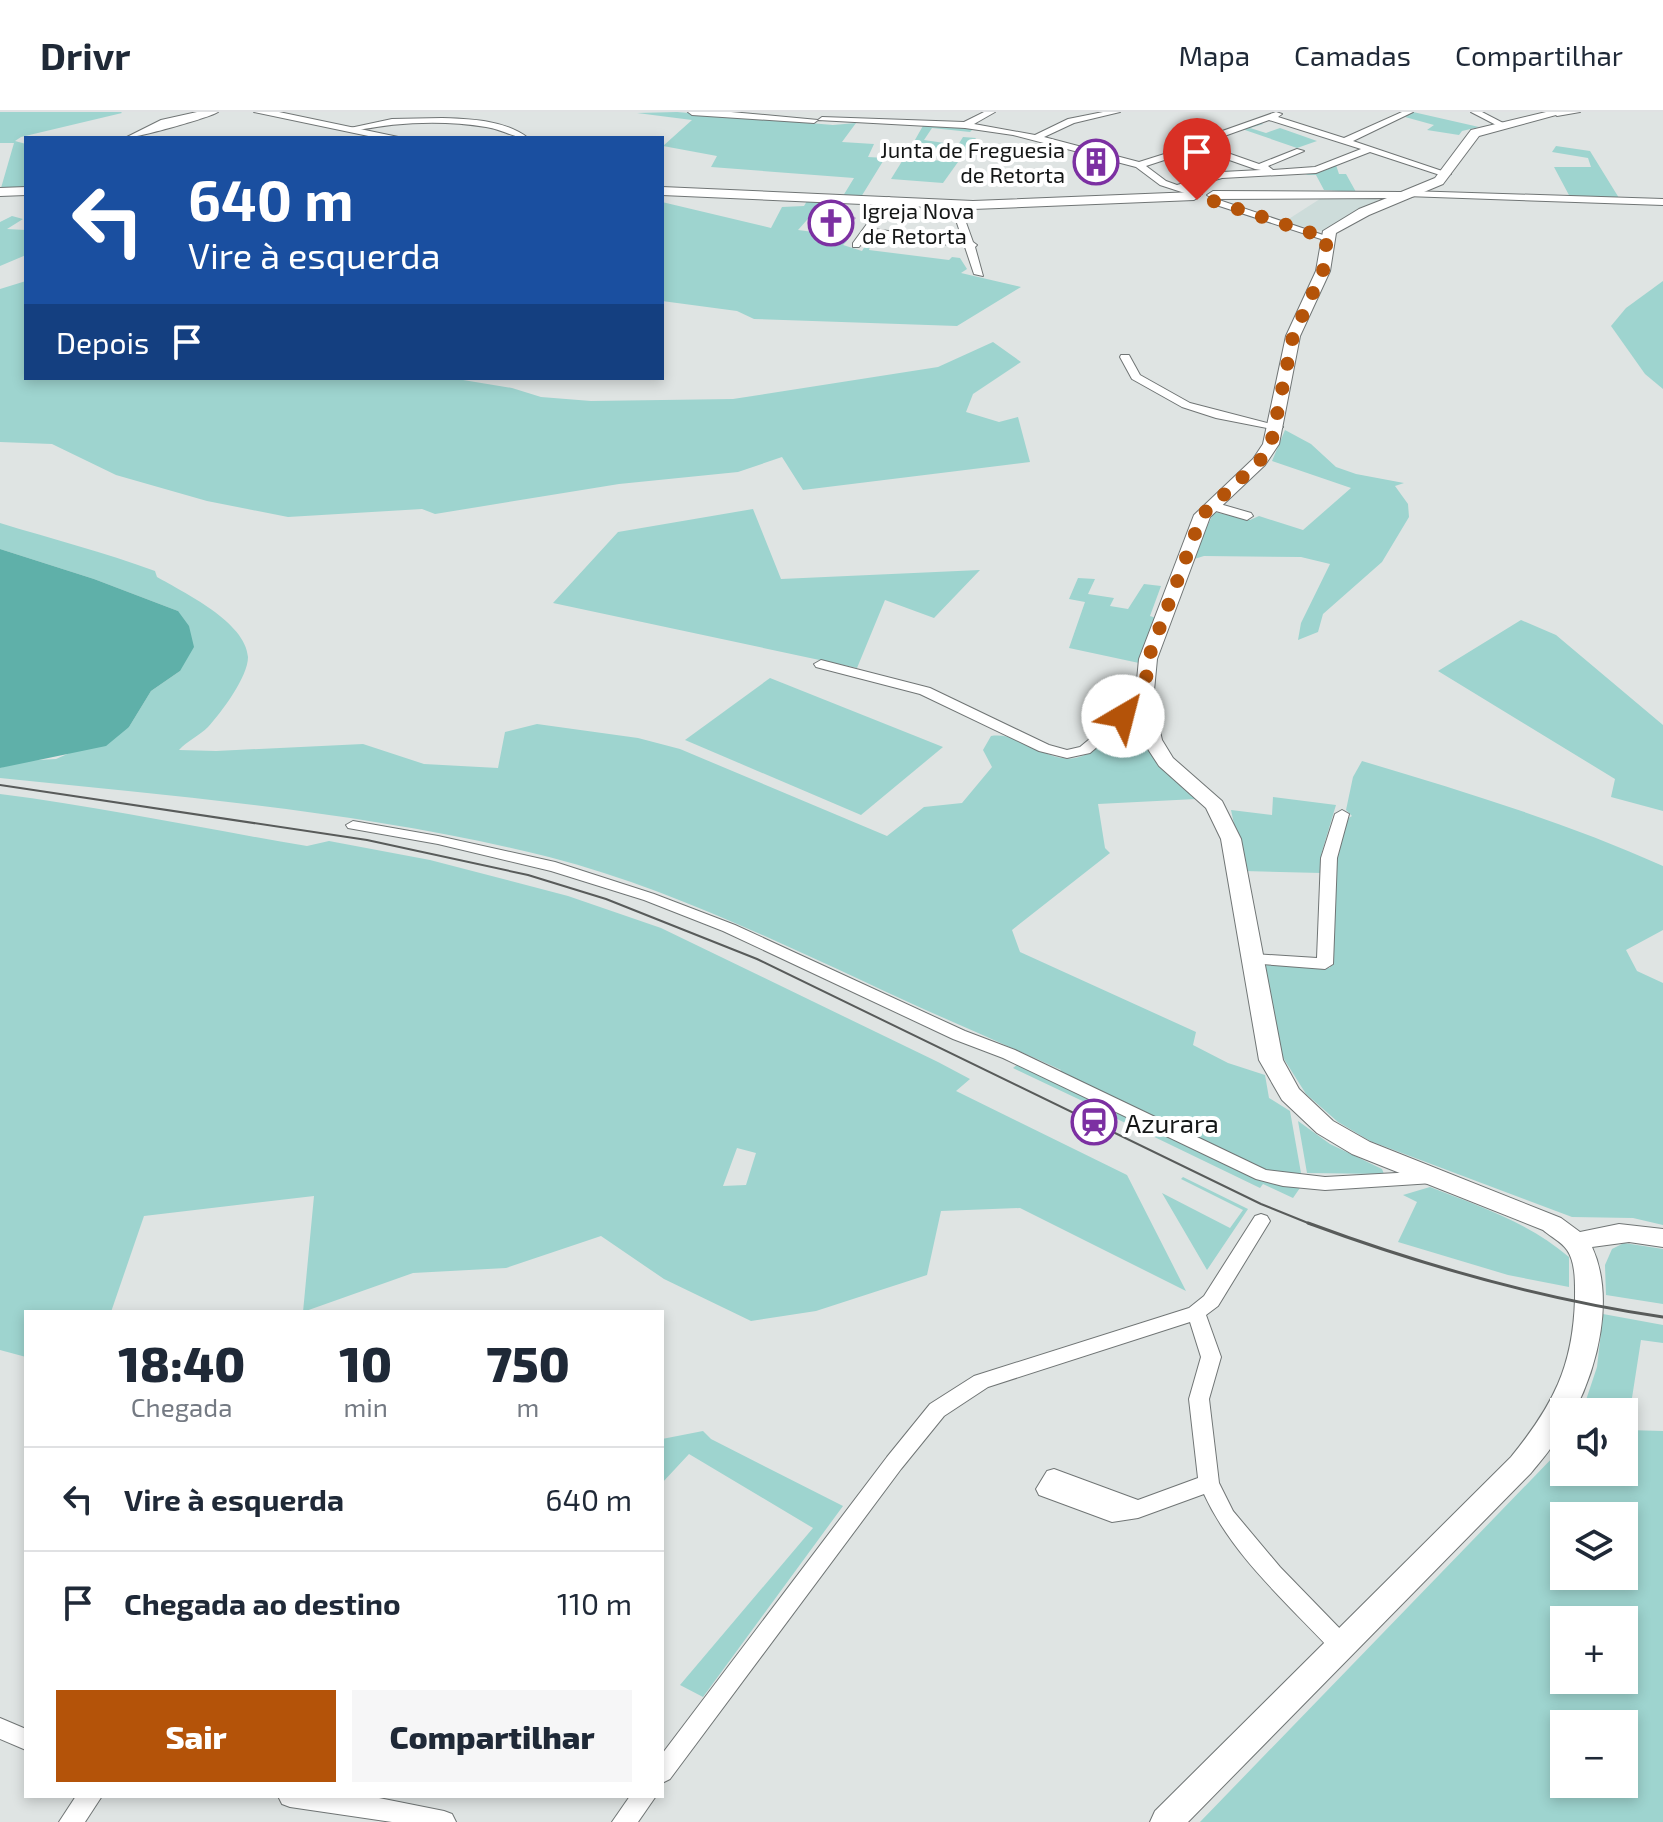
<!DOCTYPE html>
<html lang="pt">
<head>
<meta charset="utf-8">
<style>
  body { margin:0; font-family:"Exo 2",sans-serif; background:#f6f6f7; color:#1f2937; height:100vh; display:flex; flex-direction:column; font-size:30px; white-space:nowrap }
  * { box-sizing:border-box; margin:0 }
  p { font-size:26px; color:#747a83 }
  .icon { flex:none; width:44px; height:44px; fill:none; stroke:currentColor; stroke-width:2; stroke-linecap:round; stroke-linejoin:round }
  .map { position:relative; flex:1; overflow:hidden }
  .sheet { position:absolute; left:24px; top:1198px; width:640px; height:488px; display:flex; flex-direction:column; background:#fff; border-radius:0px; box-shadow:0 4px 12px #0003 }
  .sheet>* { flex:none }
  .hud { position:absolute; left:24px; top:24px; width:640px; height:244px; border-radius:0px; box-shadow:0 4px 12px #0003; background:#1a4fa0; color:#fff; overflow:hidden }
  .tools { position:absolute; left:1550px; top:1286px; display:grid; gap:16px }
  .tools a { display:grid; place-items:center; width:88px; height:88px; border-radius:0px; background:#fff; box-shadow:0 4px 12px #0003; font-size:40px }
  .pin { position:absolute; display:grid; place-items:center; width:68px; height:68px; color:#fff; margin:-82px -34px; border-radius:50% 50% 50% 0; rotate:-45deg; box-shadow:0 0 8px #0007 }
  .pin .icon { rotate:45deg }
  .me { position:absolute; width:88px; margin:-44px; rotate:37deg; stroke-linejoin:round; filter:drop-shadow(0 0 6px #0008) }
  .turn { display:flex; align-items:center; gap:28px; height:168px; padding:0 32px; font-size:36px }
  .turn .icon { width:104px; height:104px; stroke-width:2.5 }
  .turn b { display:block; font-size:56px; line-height:68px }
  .then { display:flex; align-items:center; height:76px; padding:0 32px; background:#0003; gap:16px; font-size:30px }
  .eta { display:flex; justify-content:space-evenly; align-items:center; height:136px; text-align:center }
  .eta b { font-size:48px; font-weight:800; line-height:56px }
  .action { display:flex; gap:16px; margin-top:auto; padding:16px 32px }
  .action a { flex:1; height:92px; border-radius:0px; background:#b45309; color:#fff; font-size:32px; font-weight:800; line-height:92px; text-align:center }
  .action a+a { background:#f6f6f7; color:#1f2937 }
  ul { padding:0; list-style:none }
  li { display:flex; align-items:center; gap:24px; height:104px; padding:0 32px; border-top:2px solid #e0e1e3 }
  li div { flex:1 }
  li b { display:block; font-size:30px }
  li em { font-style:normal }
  header { display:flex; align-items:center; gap:48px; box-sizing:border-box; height:112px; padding:0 40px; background:#fff; border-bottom:2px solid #e0e1e3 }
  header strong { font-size:38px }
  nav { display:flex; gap:44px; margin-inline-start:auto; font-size:28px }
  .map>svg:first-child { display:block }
  .built { fill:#cddcda }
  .green { fill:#9ed4cf; fill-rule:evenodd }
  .water { fill:#5fb0a9 }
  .building { fill:#b696c9 }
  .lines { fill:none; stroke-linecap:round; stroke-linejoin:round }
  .minor-casing { stroke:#707575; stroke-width:2 }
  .tertiary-casing { stroke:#707575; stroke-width:2 }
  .minor { fill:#fff; fill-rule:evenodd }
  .tertiary { fill:#fff; fill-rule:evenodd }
  .tram-far1 { stroke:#585b5a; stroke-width:2 }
  .tram { stroke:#585b5a; stroke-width:3 }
  .route { stroke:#b45309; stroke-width:14; stroke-dasharray:0 25.2 }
  .labels { text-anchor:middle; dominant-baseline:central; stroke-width:8; stroke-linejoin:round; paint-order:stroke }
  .far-poi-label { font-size:22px; fill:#151717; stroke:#fff; text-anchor:end }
  .poi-label { font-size:26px; fill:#151717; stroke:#fff; text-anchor:start }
</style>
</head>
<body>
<header>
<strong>Drivr</strong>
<nav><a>Mapa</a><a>Camadas</a><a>Compartilhar</a></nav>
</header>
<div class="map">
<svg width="1663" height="1710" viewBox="0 0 1663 1710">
  <rect width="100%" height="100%" fill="#dfe4e3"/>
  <!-- built -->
  <path class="built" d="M1372,84L1380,90L1322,119L1284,110L1323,85Z"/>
  <!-- green -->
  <g class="green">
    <path d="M0,0H121L122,1L21,25L15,29L26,32V75L1,76L14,31H0Z"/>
    <path d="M677,0L833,13L856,11L842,30L874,32L868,45L885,46L861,85L843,84L854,66L711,55L717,44L663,34L692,8L637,1Z"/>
    <path d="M1413,0L1479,15L1462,19L1459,23L1427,18L1434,13L1405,5Z"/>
    <path d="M1260,10L1263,12L1250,16L1266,21L1280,16L1317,29L1297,36L1242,17Z"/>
    <path d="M924,12L974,16L970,20L932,16L924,28L958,33L963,25L976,26L963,43L958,42L954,47L907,42Z"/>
    <path d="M1556,34L1590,39L1619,86L1570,85L1554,55H1591L1588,46L1552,40Z"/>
    <path d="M904,46L958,50L943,71L891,67Z"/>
    <path d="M1336,53L1339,62H1346L1356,80L1324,78L1316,63H1305Z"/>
    <path d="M807,89H824L798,118L845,124L842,128L847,129L843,133L862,139L865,134L870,135L869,138L949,148L952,145L960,146L967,157L961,161L1021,175L957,214L754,207L737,199L662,189V90L771,116L782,95L804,94Z"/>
    <path d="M12,104L23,107L7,117L26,118V143L0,154V110Z"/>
    <path d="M26,169V266H451L512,276L541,285L591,289L733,287L938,255L993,230L1021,250L973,282L966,300L999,310L1018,305L1030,350L803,378L782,345L738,360L619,372L435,402L422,397L288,405L207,389L116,363L52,332L0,330V177Z"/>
    <path d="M1663,169V277L1645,262L1611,214L1626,196Z"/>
    <path d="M1285,318L1311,332L1336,355L1356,362L1404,371L1395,374L1408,392L1409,405L1382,450L1323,502L1318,520L1298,528L1301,511L1330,452L1301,445L1204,444L1191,448L1214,400L1250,408L1259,404L1303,418L1351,376L1272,349Z"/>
    <path d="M753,397L781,467L980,458L934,506L885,488L857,556L553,491L618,420Z"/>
    <path d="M0,411C52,427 104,440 155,459L157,465C183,480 246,510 248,545C248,565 221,601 208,615C200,623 187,629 179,638L216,639L363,632L424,652L498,656L505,620L537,612L638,626L680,637L887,724L924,695L962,691L992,655L983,638L991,624C1022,619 1047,654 1079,645C1101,639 1114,615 1134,605L1140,607L1196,687L1098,692L1105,736L1110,741L1012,818L1020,840L1196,920L1193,933L1228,951L1265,963L1269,986L1290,999L1301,1061L1299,1065L1261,1058L1060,961L1061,958C995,928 928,900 863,869C761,822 658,773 549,745C369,700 184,685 0,666V656L21,649L56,647L129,615L151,579L180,559L178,499L94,467L0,437Z"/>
    <path d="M1078,466L1095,467L1088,482L1114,486L1110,494L1128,497L1144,472L1161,474L1150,504L1156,506L1139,551L1069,536L1085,490L1069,487Z"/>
    <path d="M1521,508L1556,523L1663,613V699L1611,685L1615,667L1438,559Z"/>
    <path d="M770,566L943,635L861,703L685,628Z"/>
    <path d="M1362,649C1462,679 1568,711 1663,754V818L1626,838L1637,859L1663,871V1113L1633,1106L1572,1105L1370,1029L1338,1010L1306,982L1282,944L1265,853L1330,856L1334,747L1345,708L1352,704L1346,698L1353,665Z"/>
    <path d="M0,682C103,695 205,717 307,734L329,729L430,748L568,784L661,816L938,950L970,967L956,979L1127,1063L1186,1179L1020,1096L941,1099L927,1163L816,1199L751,1209L664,1167L601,1124L506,1156L413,1161L303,1200L314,1084L144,1104L111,1200H26V1245L0,1238ZM737,1036L756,1041L746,1073L723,1074Z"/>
    <path d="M1273,685L1336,693L1321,743V761L1244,759L1231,698L1272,703Z"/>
    <path d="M1018,952L1247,1062L1270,1071L1302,1073L1293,1086L1263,1072L1260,1076L1113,1005L1117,1001L1097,990L1093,994L1013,956Z"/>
    <path d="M1298,1009L1330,1032L1382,1057L1384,1062L1307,1061Z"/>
    <path d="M1183,1065L1248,1097L1207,1158L1162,1081L1230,1116L1243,1098L1181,1067Z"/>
    <path d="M1430,1075C1479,1094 1528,1110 1569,1145V1175L1508,1163L1398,1130L1417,1090L1403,1083Z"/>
    <path d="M1624,1131L1663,1137V1192L1606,1183L1605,1153L1612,1137Z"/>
    <path d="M1603,1202L1663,1213V1231L1641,1228L1627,1318L1663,1319V1710H1200L1558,1340L1564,1329V1360H1624V1300H1582L1597,1255ZM1624,1404V1464H1564V1404ZM1624,1508V1568H1564V1508ZM1624,1612V1672H1564V1612Z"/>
    <path d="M703,1319L711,1327L843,1394L703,1585L680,1573L813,1416L689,1342L662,1371V1327Z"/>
  </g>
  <!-- water -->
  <path class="water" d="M0,437L94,467L178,499L189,514L194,535L180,559L151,579L129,615L106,634L0,656Z"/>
  <!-- building -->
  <path class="building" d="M829,100L849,101L856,106L842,121L835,123L809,118Z"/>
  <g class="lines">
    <!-- minor casing -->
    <g class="minor-casing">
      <g id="minor">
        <path d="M688,0H731L818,8L822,5L964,10L984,0H995L974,12L1035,23L1068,7L1103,0H1120L1074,11L1044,25L1139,50L1193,33L1194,29L1276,0L1282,2L1278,5L1344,26L1402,0H1413L1353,29L1451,62L1443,64L1370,40L1316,61L1222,66L1187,76L1202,82L1197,85L1160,73L1136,55L1013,23L965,16L818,8L814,11L692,3ZM1269,8L1361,37L1315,55L1273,58L1268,54L1304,39L1297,37L1259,52L1202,32ZM1198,37L1255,57L1261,58L1222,60L1177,73L1166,69L1146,54Z"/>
        <path d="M1471,0H1482L1507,13L1500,15Z"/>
        <path d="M1553,0H1580L1557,4Z"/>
        <path d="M442,6C471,7 505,8 528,26C514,26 501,17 486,15C443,8 397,10 354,19L350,16L392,7Z"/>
        <path d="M1409,79L1663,87V93L1406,84L1404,82Z"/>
        <path d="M889,85L894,88L873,117L963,129L951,93L959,91L973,130L977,133L975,135L983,164L974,162L965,135L869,122L859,135H853V131L886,86Z"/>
        <path d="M1210,87H1216L1332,126L1324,128L1210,91Z"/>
        <path d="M1121,243H1129L1140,263L1190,291L1283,315L1277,318L1216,306L1182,295L1132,267L1120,245Z"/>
        <path d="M1213,390L1251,401L1253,404L1247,408L1209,397L1207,394Z"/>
        <path d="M821,548L930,576L1049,633L1067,638L1080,635L1139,586L1144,585L1151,589L1090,641L1067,646L1039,639L920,582L816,555L814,552Z"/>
        <path d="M1342,698L1349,702L1337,746L1333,852L1325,857L1248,851L1246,847L1248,843L1254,842L1317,846L1321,746L1335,702Z"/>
        <path d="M353,709L438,724L555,750L654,782L735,813L965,919L1015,938L1266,1058L1325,1065L1433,1059L1439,1060L1442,1065L1439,1070L1433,1071L1325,1078L1283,1074L1256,1067L1003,946L953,927L723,819L644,788L551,759L438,732L348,716L346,713Z"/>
        <path d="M1261,1102L1267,1104L1270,1109L1218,1194L1206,1203L1221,1245L1209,1287L1219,1371L1233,1399L1280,1455L1348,1525L1351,1532L1348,1539L1340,1542L1332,1539C1286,1490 1232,1443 1204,1382L1138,1406L1112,1410L1039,1383L1036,1377L1047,1359L1054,1357L1138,1388L1198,1366L1189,1287L1201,1245L1190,1210L988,1275L944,1304L901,1357L670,1667L662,1671V1642L887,1345L930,1292L974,1264L1189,1196L1204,1184L1255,1104Z"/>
        <path d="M0,1606L26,1617V1638L0,1627Z"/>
        <path d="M76,1684H102L85,1710H59Z"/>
        <path d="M278,1684H369L444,1699L452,1702L456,1710H392L290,1695L282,1692Z"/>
        <path d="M630,1684H656L638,1710H612Z"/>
      </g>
    </g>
    <!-- tertiary casing -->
    <g class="tertiary-casing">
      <g id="tertiary">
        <path d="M197,0H218C209,6 136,26 125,26L161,8Z"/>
        <path d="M254,0H279L403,26H378Z"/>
        <path d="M1546,0H1567L1479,24L1443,72L1369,103L1336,121L1330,159L1300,224L1279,332L1265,353L1210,405L1157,547L1153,589L1162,628L1173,646L1222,689L1241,727L1283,948L1299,977L1333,1009L1370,1030L1561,1106L1580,1120L1619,1112L1663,1117V1135L1629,1130L1592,1135C1615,1185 1598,1254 1574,1300H1564C1564,1325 1546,1342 1531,1361L1188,1710H1150L1155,1699L1511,1345C1553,1293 1573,1255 1575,1187C1575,1172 1576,1151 1567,1138C1562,1130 1551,1125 1543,1118L1352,1042L1317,1021L1282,988L1259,948L1221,727L1206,696L1159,654L1142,628L1135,589L1139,547L1194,403L1253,347L1263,332L1286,224L1316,159L1323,119L1359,97L1387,86L1213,87L1207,83L1213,79L1401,80L1435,66L1471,18Z"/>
        <path d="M26,75V83L0,84V76Z"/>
        <path d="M662,75L973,89L1194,80L1200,84L1194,88L973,97L662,83Z"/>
      </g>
    </g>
    <!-- minor -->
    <use href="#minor" class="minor"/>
    <!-- tertiary -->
    <use href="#tertiary" class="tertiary"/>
    <!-- tram-far1 -->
    <path class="tram-far1" d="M0,673L367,728L528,763L606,787L757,847L1261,1092L1313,1113"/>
    <!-- tram -->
    <path class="tram" d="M1308,1111C1424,1154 1541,1187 1663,1205"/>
  </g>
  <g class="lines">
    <!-- route -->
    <path class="route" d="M1123,604L1144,589L1148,547L1202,403L1259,350L1271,332L1293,224L1323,159L1327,126L1213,89L1197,88"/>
  </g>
  <!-- icons -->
  <defs>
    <g id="building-ring" transform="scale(2.3)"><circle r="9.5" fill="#fff" stroke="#7c30a2" stroke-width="1.5"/><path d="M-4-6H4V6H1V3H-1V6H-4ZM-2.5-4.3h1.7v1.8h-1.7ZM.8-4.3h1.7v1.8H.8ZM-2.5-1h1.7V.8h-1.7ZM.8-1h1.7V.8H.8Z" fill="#7c30a2"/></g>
    <g id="church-ring" transform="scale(2.3)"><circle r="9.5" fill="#fff" stroke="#7c30a2" stroke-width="1.5"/><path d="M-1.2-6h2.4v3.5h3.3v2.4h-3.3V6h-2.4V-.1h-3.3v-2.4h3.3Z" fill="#7c30a2"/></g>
    <g id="station-ring" transform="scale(2.3)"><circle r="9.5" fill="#fff" stroke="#7c30a2" stroke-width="1.5"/><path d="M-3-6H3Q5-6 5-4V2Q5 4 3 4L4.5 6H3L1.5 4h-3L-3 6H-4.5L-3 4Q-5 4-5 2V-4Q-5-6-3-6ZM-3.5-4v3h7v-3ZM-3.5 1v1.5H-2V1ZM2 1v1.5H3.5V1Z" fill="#7c30a2"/></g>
  </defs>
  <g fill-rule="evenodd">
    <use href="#building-ring" x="1096" y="50"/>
    <use href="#church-ring" x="831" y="111"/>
    <use href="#station-ring" x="1094" y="1010"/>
  </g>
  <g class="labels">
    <!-- far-poi labels -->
    <g class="far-poi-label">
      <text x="1065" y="37">Junta de Freguesia<tspan x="1065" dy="25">de Retorta</tspan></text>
      <text x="862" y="98" text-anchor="start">Igreja Nova<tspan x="862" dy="25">de Retorta</tspan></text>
    </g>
    <!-- poi labels -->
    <g class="poi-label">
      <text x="1125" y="1010">Azurara</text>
    </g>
  </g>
</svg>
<div class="tools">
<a><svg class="icon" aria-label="sound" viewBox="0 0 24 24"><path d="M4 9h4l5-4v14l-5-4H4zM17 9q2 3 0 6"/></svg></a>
<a><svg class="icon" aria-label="layers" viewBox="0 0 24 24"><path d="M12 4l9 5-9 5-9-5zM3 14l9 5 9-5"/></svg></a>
<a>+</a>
<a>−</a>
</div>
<div class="pin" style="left:1197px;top:88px;background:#d93025"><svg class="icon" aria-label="arrive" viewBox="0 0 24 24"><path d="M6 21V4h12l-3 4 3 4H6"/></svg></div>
<svg class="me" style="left:1123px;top:604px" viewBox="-20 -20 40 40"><circle r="19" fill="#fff"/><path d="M0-13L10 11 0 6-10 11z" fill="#b45309"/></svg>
<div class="hud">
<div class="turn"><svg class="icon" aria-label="left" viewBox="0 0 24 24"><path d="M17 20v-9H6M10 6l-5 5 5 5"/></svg><div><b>640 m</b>Vire à esquerda</div></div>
<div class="then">Depois<svg class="icon" aria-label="arrive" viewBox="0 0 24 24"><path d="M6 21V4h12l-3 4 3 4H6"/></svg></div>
</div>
<section class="sheet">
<div class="eta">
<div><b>18:40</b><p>Chegada</p></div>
<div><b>10</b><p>min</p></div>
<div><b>750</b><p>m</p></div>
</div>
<ul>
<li><svg class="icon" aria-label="left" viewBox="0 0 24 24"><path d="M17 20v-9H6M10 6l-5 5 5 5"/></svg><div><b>Vire à esquerda</b></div><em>640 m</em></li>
<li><svg class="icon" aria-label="arrive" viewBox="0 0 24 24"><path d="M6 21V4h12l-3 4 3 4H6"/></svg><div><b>Chegada ao destino</b></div><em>110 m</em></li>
</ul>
<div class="action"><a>Sair</a><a>Compartilhar</a></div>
</section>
</div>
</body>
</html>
